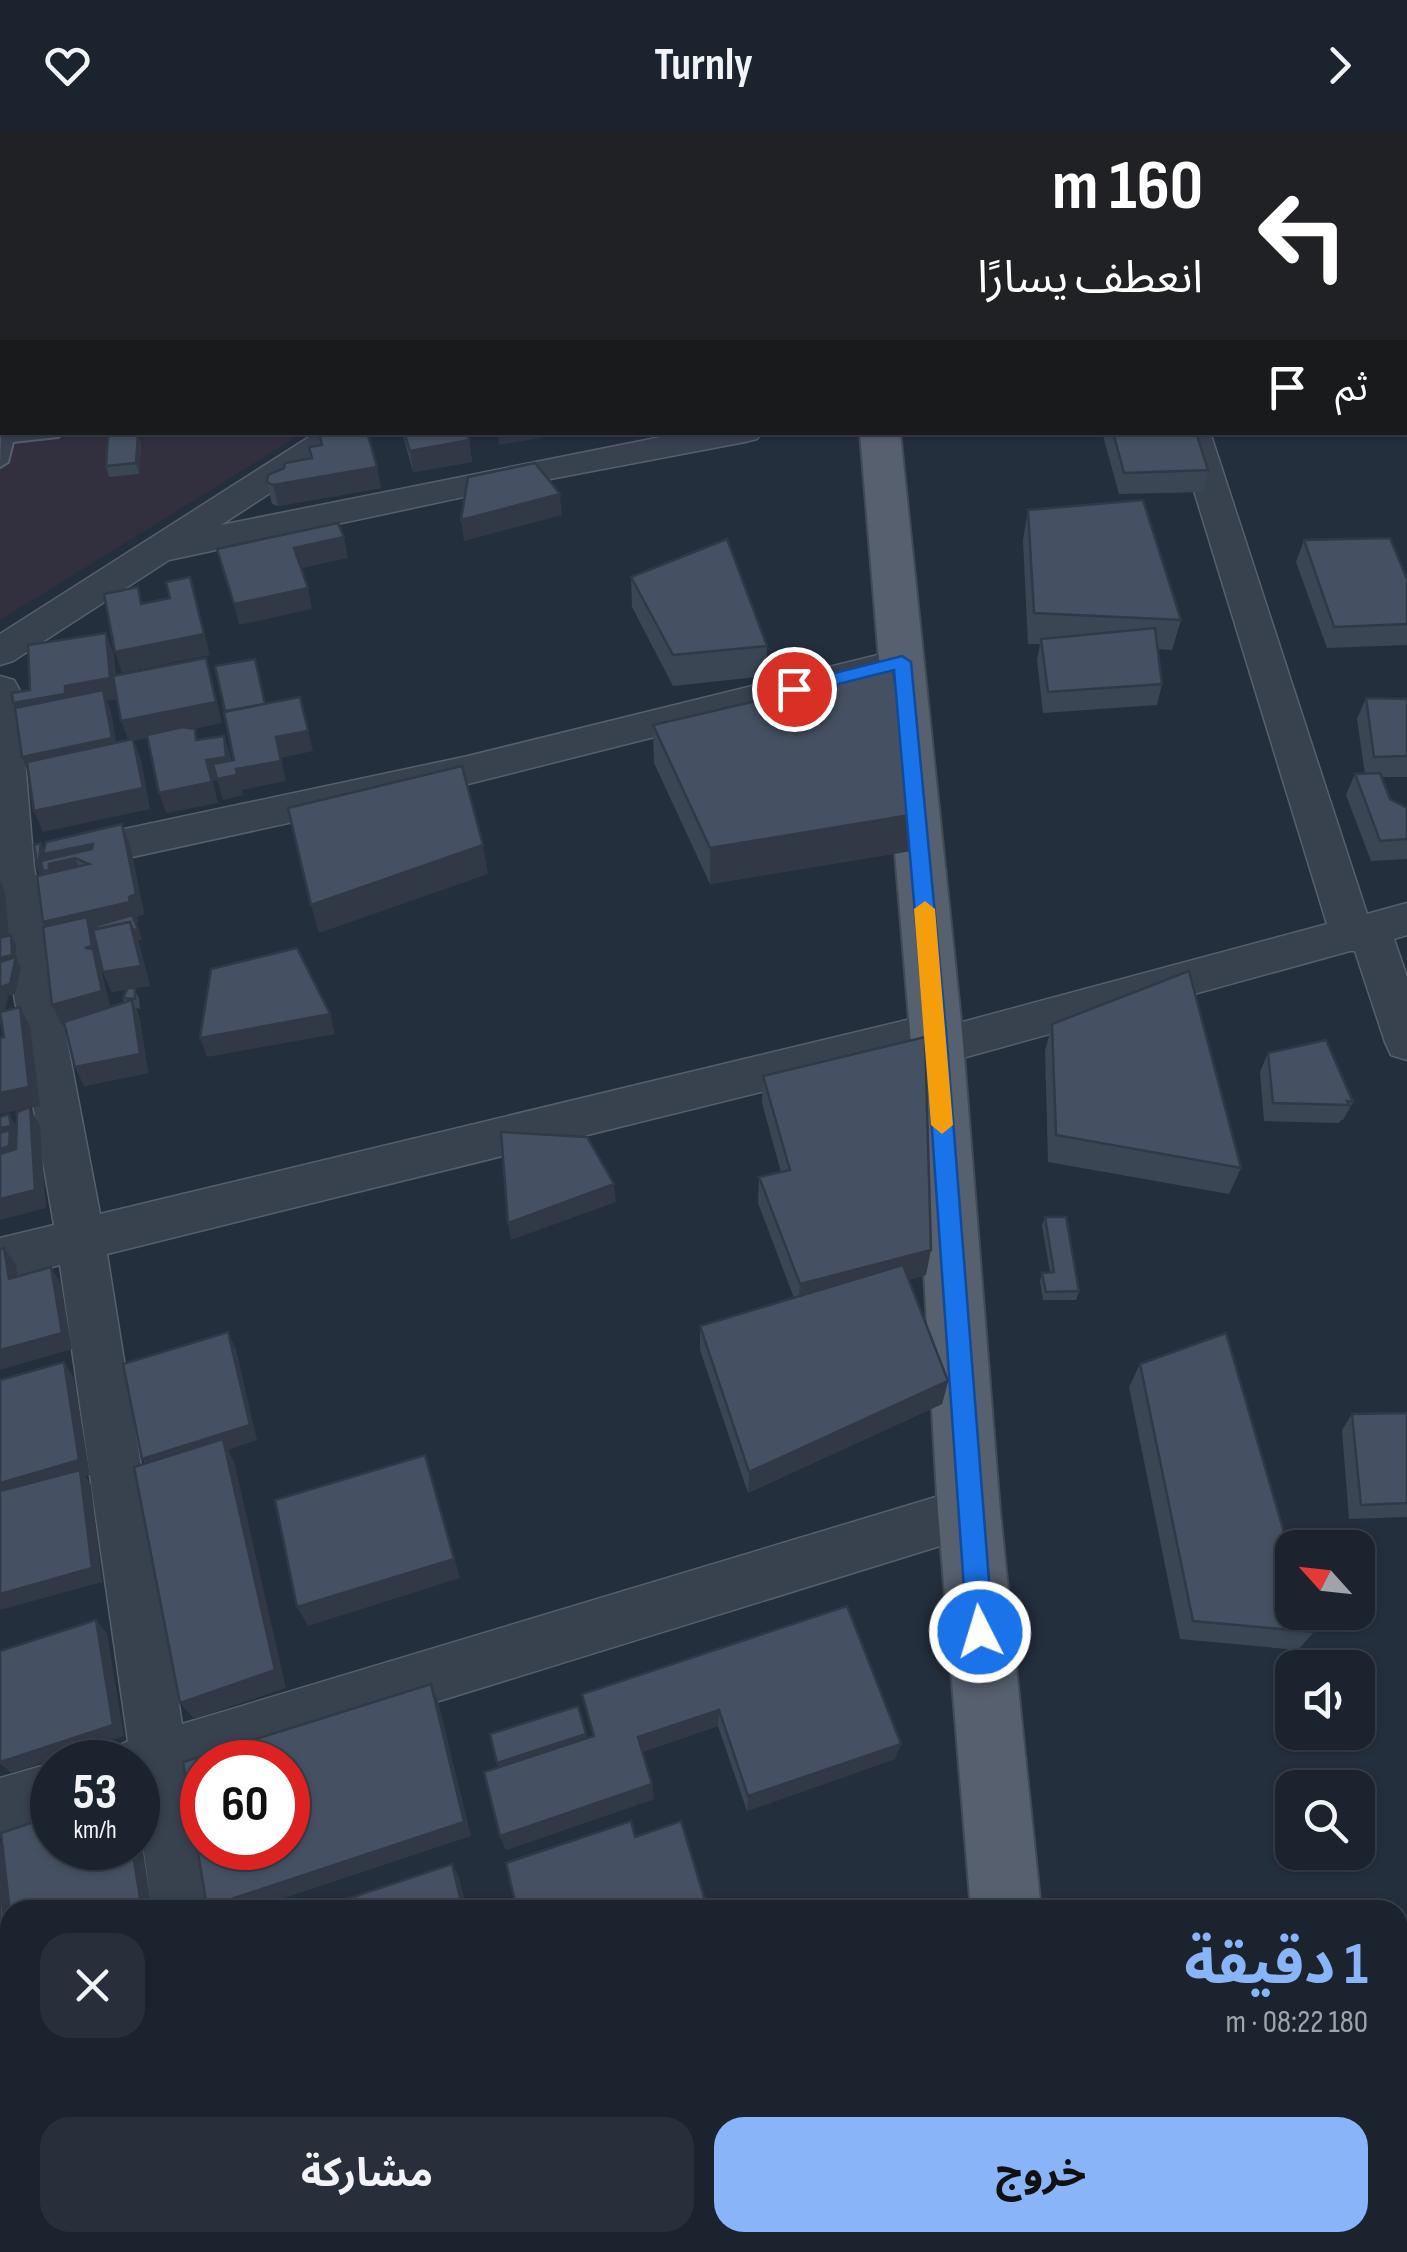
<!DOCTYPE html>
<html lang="ar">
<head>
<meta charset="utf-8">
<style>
  body { margin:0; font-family:"Sofia Sans Condensed","Noto Sans Arabic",sans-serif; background:#282f3a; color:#f1f3f6; direction:rtl; height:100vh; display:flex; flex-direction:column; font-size:38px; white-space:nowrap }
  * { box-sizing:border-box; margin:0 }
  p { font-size:32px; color:#a0a4aa }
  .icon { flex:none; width:55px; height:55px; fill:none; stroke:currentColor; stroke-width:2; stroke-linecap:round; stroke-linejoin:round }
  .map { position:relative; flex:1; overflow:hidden; direction:ltr }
  .sheet { position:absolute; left:0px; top:1770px; width:1408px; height:352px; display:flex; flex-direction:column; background:#1b232e; border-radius:30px 30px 0 0; box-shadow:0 2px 8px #0004,0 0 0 2px #39404a; direction:rtl }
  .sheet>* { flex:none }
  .hud { position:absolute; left:0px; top:0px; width:1408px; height:305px; box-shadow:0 2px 8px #0004,0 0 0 2px #39404a; direction:rtl; background:#202124; color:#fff; overflow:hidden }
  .needle { width:65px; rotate:297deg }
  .buttons { position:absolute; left:1275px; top:1400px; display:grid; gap:20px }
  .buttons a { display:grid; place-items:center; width:100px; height:100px; border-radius:20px; background:#1b232e; box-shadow:0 2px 8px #0004,0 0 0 2px #39404a; font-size:50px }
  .speed { position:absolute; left:30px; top:1610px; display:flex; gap:20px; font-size:50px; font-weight:700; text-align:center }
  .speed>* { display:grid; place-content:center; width:130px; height:130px; border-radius:50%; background:#1b232e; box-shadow:0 2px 8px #0004,0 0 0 2px #39404a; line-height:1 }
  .speed small { font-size:25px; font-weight:400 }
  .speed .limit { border:15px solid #d22; background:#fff; color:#111 }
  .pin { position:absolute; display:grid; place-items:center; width:85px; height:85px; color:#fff; margin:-42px; border:5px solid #fff; border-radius:50%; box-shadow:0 2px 10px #0007 }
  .me { position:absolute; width:110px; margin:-55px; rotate:355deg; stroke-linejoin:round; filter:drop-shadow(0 0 8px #0008) }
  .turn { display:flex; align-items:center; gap:35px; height:210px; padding:0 40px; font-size:45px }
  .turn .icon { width:130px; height:130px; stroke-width:2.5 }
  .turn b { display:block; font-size:70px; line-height:85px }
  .then { display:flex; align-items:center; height:95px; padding:0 40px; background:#0003; gap:20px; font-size:38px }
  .round { display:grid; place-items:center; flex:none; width:105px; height:105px; border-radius:30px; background:#282f3a }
  .overview { display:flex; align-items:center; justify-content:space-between; height:170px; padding:0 40px }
  h1 { font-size:60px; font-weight:700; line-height:75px; color:#8ab4f8 }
  .primary-button { display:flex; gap:20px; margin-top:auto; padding:20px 40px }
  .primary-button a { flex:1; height:115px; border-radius:30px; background:#8ab4f8; color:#111; font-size:40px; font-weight:700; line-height:115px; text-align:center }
  .primary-button a+a { background:#282f3a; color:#f1f3f6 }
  header { display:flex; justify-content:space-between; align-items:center; height:130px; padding:0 40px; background:#1b232e; font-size:45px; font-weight:700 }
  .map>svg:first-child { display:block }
  .medical { fill:#32303f }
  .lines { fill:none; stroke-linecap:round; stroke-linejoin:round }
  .service-casing { stroke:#565f6c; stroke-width:4 }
  .minor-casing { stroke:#565f6c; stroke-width:3 }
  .primary-casing { stroke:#414a57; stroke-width:4 }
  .service { fill:#38414e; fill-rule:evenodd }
  .minor { fill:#38414e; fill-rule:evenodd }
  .primary { fill:#56606e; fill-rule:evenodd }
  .wall { fill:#3b4654; fill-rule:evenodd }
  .shaded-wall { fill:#303945 }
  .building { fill:#455162; stroke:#303945; stroke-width:2.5; fill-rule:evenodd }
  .route { fill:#1a73e8; stroke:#114b97; stroke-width:2.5 }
  .slow { fill:#f59e0b }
</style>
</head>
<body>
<header><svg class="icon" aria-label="forward" viewBox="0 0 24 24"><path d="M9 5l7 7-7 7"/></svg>Turnly<svg class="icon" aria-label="heart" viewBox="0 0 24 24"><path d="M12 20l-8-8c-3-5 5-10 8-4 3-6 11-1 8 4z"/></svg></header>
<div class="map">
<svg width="1407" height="2122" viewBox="0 0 1407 2122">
  <rect width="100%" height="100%" fill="#242f3e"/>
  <!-- medical -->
  <path class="medical" d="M0,0H732L2,2V302L303,303L0,490Z"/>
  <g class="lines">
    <!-- service casing -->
    <g class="service-casing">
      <g id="service">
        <rect x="74" y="0" width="14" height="2"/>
        <path d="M498,0H512L514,2H500Z"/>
        <path d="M613,0H627L629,2H615Z"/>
        <path d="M1,299L2,302H66L58,307L13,312L8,332L0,337Z"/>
      </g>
    </g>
    <!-- minor casing -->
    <g class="minor-casing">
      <g id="minor">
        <path d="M1218,0H1247L1248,2H1219Z"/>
        <rect x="1405" y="80" width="2" height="23"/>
        <path d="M317,302H358L353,309L221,395L686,302H762L757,309L745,312L529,353L169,430L13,531L0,535V504Z"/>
        <path d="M1176,302H1210L1367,784L1407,773V805L1394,809L1407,847V930L1391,925L1385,912L1355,821H1350L937,935L921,930L918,923L107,1124L182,1594L969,1357L988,1364L996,1382L988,1400L969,1407L242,1632H202V1645L191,1648L212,1780H152L138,1679V1632H111L118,1616L128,1611L60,1135L0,1150V1108L54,1095L0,784V546L14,550L19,559L34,738L100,1084L936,883L952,889L955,894L1327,794Z"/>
        <path d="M902,519L916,523L921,532L916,541L468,654L68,741L53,737L47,726L53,715L68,711L468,626Z"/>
        <path d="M52,1633V1691L0,1706V1648Z"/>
        <path d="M202,2112H268L269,2122H203Z"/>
      </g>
    </g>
    <!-- primary casing -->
    <g class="primary-casing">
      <g id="primary">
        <path d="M802,0H836L837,2H804Z"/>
        <path d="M860,302H900L962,901L1000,1382L1041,1780H971L938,1382L910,901Z"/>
        <path d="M999,2112H1075L1076,2122H1000Z"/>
      </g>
    </g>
    <!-- service -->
    <use href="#service" class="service"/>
    <!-- minor -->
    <use href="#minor" class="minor"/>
    <!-- primary -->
    <use href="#primary" class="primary"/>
  </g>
  <!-- wall -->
  <g class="wall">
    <path d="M1398,0H1407V32L1405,30V2H1397Z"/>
    <path d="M1405,168H1407V204L1405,199Z"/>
    <path d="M402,302H467L469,310L472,332L413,342Z"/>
    <path d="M1102,302H1196L1208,340L1203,362L1119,364Z"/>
    <path d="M141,314L139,344L109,347L106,336Z"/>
    <path d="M309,317L381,358L278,376L272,374L267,352L311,328Z"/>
    <path d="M1028,380L1181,490L1172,520L1158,519L1162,554L1157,575L1043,583L1037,530L1040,514H1028L1023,410Z"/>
    <path d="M1304,410L1407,449V515L1327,518L1296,432Z"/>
    <path d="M631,447L767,516L766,546L673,556L632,477Z"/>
    <path d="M1366,568L1407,569V647H1382L1390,669L1407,678V729L1371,731L1346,665L1355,644H1365L1357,589Z"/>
    <path d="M653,595L911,721L710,754L654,633Z"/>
    <path d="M122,694L130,715L144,784L137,787L138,792H136L142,810H138L150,856L133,858L139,868L140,879L136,878L140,890L148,943L84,956L65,894L62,895L46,797L43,792L40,745L38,739L44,720ZM100,836L112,862L127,859L123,868L124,872L110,877Z"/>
    <path d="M1052,894L1241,1038L1229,1064L1048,1032L1045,921Z"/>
    <path d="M1268,923L1353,972L1343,990H1341L1339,993L1264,991L1260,942Z"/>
    <path d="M763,946L926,1145L908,1150L948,1251L942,1274L748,1363L700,1220V1196L794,1168L758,1073L759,1047L781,1042L762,973Z"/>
    <path d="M1045,1087L1079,1161L1076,1170H1043L1040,1151L1042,1143L1050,1142L1042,1096Z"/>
    <path d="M1140,1234L1314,1502L1298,1520L1180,1509L1129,1257Z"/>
    <path d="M1407,1283V1387L1349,1389L1342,1300L1352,1284Z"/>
    <path d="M847,1476L895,1629L747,1681L718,1596L642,1622L654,1669L506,1720L500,1706L587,1608L593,1606L582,1564Z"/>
    <path d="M1154,2112H1398L1407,2122H1155Z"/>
  </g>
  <!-- shaded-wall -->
  <g class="shaded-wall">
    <path d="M171,0H342L327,2H172Z"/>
    <path d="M1287,0H1309L1286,2Z"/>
    <path d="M498,302H575L499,315Z"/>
    <path d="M138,303L141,314L139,344L136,333Z"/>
    <path d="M469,310L472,332L413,342L410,321Z"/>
    <path d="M377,337L381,358L278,376L273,355Z"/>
    <path d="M560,364L562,385L464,411L461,390Z"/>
    <path d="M344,407L348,428L298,439L294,418Z"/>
    <path d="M190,447L210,525L122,543L115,522Z"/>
    <path d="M308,458L312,479L239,495L234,474Z"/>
    <path d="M106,503L114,524L118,569L107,571L111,581L119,629L30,648L22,627V594L13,573L65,556Z"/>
    <path d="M206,528L222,593L180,602L176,596L177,602L134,611L141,630L150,679L43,702L34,681L129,612L121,591Z"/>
    <path d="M300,567L313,621L281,628L286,651L242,660L243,665L223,670L217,650L213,651L218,673L166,683L159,663L206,630L224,606L231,627L232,646L236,639L276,607Z"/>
    <path d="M916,684L911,721L710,754V718Z"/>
    <path d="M122,694L130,715L144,784L137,787L138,792H136L142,810H138L150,856L112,862L100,836L111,880L62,895L52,875L53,811L43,792L129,767Z"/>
    <path d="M41,713L46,723L93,714L89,734L75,728L84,748L58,760L49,740L43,741L48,752L47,760L38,739Z"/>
    <path d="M483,715L488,744L319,803L311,775Z"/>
    <path d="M0,751L5,762L9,806L0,808Z"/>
    <path d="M11,805L16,815V828L21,837L15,864L7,866L8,869L0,897V828Z"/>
    <path d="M132,870L140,890L148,943L84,956L75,937Z"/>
    <path d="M20,877L30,897L40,976L30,978L40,996L46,1078L0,1090V1069L30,978L0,984V963Z"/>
    <path d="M330,884L335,904L207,927L200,908Z"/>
    <path d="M9,984L20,1003L22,1014L0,1040V998Z"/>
    <path d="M614,1054L616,1072L511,1110L508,1093Z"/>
    <path d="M4,1118L16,1135L20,1166L9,1149Z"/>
    <path d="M931,1120L926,1145L798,1178L800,1154Z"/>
    <path d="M51,1137L61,1154L72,1219L0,1240V1220Z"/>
    <path d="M228,1202L236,1219L257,1310L228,1320L234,1331L286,1558L194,1589L180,1573L151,1344L142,1329Z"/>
    <path d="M64,1232L74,1248L90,1345L85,1346L91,1355L102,1452L0,1480V1353Z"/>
    <path d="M948,1251L942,1274L748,1363L749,1342Z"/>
    <path d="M425,1325L460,1448L308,1496L297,1477Z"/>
    <path d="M96,1490L107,1503L124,1606L12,1643L0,1634V1632Z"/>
    <path d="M431,1554L438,1571L471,1706L248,1780H211L207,1777Z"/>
    <path d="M719,1580L718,1596L639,1623L638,1607Z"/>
    <path d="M586,1604L587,1610L499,1639L497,1633Z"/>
    <path d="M901,1614L895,1629L747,1681L748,1666Z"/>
    <path d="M652,1654L654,1669L506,1720L500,1706Z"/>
    <path d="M138,1689L152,1780H142L132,1718H138Z"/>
    <path d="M0,1712L10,1719V1854L0,1746Z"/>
    <path d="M452,1734L459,1747L467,1780H463Z"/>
    <path d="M0,1879L10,1884V1990L0,1993Z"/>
    <path d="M0,2024L10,2026V2112H17V2122H2Z"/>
    <path d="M194,2112H204L205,2122H194Z"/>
    <path d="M297,2112H317L293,2122H273Z"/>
    <path d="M375,2112H382L383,2122H376Z"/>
  </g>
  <!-- building -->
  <g class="building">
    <path d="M342,302H367L377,337L273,355L267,352L268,345L284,338L285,333L312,328L309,317L322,315L320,306Z"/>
    <path d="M404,302H467L469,310L410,321Z"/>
    <path d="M1113,302H1196L1208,340L1124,343Z"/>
    <path d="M138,303L136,333L106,336L108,306Z"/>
    <path d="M535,333L560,364L461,390L468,347Z"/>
    <path d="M1143,370L1181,490L1034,483L1028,380Z"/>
    <path d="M338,393L344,407L294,418L308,458L234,474L217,419Z"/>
    <path d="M1390,408L1407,449V494L1334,497L1304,410Z"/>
    <path d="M727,409L767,516L673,525L631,447Z"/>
    <path d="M190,447L204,504L115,522L104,464L138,457L141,474L170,468L166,452Z"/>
    <path d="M1155,498L1162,554L1048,562L1041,509Z"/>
    <path d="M106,503L110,548L65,556V564L13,573L12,563L30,560L28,515Z"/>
    <path d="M206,528L216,572L121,591L113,546Z"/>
    <path d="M255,529L265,574L225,581L215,536Z"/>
    <path d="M893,539L916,684L710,718L653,595Z"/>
    <path d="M103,560L112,608L22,627L15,578Z"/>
    <path d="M300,567L308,601L276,607L281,631L236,639L237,645L217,649L213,634L234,630L224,582Z"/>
    <path d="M1366,568L1407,569V626L1374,627Z"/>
    <path d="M176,596L195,599L196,610L224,606L226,627L206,630L212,652L159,663L147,605L179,598Z"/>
    <path d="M133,609L143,658L34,681L27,632Z"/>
    <path d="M462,636L483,715L311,775L288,678Z"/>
    <path d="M1380,643L1390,669L1407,678V709L1380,711L1355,644Z"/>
    <path d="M122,694L136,764L129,767L130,772L43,792L37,746L89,734L75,728L49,734V740L43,741L41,731L92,719L93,714L43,724L46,712Z"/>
    <path d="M41,713L38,739L34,715Z"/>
    <path d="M132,785L138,799L133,800L130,792L96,799L95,796Z"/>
    <path d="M87,787L92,816L85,818L93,819L102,861L52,875L43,797Z"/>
    <path d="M130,792L141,836L103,842L93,800Z"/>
    <path d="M11,805L12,825L0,828V808Z"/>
    <path d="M297,818L330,884L200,908L211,839Z"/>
    <path d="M16,827L10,854L0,857V832Z"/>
    <path d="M1189,841L1241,1038L1056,1005L1052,894Z"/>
    <path d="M128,858H135V869L123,868Z"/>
    <path d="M132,870L140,924L75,937L64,892Z"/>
    <path d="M20,877L29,957L0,963V908L4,907L0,882Z"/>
    <path d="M925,907L931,1120L800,1154L759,1047L790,1040L763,946Z"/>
    <path d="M1326,910L1353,972L1347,971L1349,975L1273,973L1268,923Z"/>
    <path d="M30,977L35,1060L0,1069V1024L16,1019L17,982Z"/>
    <path d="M9,984L11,996L0,998V987Z"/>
    <path d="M10,1000L9,1016L0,1019V1003Z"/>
    <path d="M501,1002L587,1007L614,1054L508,1093Z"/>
    <path d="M1045,1087H1066L1079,1161L1046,1162L1042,1143L1054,1142Z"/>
    <path d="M4,1118L9,1149L51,1137L62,1203L0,1220V1119Z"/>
    <path d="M903,1135L948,1251L749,1342L700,1196Z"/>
    <path d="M228,1202L250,1295L142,1329L123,1234Z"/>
    <path d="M1226,1203L1292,1430V1482H1308L1314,1502L1193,1491L1140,1234Z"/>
    <path d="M64,1232L79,1330L0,1353V1250Z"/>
    <path d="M1407,1283V1373L1361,1375L1352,1284Z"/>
    <path d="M223,1309L275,1540L180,1573L134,1337Z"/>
    <path d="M425,1325L454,1429L297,1477L275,1370Z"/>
    <path d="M80,1340L92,1438L0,1464V1361Z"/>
    <path d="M847,1476L901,1614L748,1666L719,1580L638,1607L652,1654L500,1706L484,1642L594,1606L582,1564Z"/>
    <path d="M96,1490L113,1595L0,1632V1521Z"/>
    <path d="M431,1554L464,1692L207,1777L183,1632ZM202,1632H288V1718H202Z"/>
    <path d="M578,1576L586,1604L497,1633L490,1604Z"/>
    <path d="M52,1686V1718H132L142,1780H10V1783L1,1703Z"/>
    <path d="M631,1691L635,1707L681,1691L708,1780H517L506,1733Z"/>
    <path d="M452,1734L463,1780H314Z"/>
    <path d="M0,1746L10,1854V1861L0,1864Z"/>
    <path d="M873,1775L875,1780H859Z"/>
    <path d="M10,1864V2036L0,1867Z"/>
    <path d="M0,1891L4,1983L0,1984Z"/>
    <path d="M0,2075L2,2122H0Z"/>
    <path d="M1407,2090V2122H1395L1393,2112H1398V2091Z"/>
    <rect x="62" y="2112" width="132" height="10"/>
    <path d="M261,2112H297L273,2122H262Z"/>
    <path d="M340,2112H375L376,2122H312Z"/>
    <path d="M549,2112H614L616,2122H522Z"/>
    <path d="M638,2112H804L807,2122H641Z"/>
    <path d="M815,2112H875L851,2122H818Z"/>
    <path d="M1168,2112H1373L1375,2122H1170Z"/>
  </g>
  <!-- route -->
  <path class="route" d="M902,526L911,532L946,900L993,1502L989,1511L980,1515L971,1511L967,1502L925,900L894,540L794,565L784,559L787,555Z"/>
  <!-- slow -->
  <path class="slow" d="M925,771L935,779L953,995L942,1004L931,995L914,779Z"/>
</svg>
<div class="buttons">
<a><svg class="needle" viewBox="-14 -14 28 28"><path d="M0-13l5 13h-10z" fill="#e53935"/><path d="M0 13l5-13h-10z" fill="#a0a4aa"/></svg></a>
<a><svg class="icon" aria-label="sound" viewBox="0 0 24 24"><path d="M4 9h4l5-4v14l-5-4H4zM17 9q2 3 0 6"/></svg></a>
<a><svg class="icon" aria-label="search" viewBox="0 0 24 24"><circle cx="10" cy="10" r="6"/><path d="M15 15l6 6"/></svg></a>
</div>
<div class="speed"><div>53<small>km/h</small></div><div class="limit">60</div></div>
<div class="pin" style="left:794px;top:559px;background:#d93025"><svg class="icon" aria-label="arrive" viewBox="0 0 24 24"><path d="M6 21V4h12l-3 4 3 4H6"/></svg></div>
<svg class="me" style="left:980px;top:1502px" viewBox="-20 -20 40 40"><circle r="17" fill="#1a73e8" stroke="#fff" stroke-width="3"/><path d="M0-11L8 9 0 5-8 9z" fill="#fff"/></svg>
<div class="hud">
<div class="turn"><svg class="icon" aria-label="left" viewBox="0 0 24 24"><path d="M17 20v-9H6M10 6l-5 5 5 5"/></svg><div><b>160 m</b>انعطف يسارًا</div></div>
<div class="then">ثم<svg class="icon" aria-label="arrive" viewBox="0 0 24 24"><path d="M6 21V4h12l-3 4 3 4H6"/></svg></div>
</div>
<section class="sheet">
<div class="overview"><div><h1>1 دقيقة</h1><p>180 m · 08:22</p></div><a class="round"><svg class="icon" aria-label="close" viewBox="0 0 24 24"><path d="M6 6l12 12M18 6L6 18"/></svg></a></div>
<div class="primary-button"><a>خروج</a><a>مشاركة</a></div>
</section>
</div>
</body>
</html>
